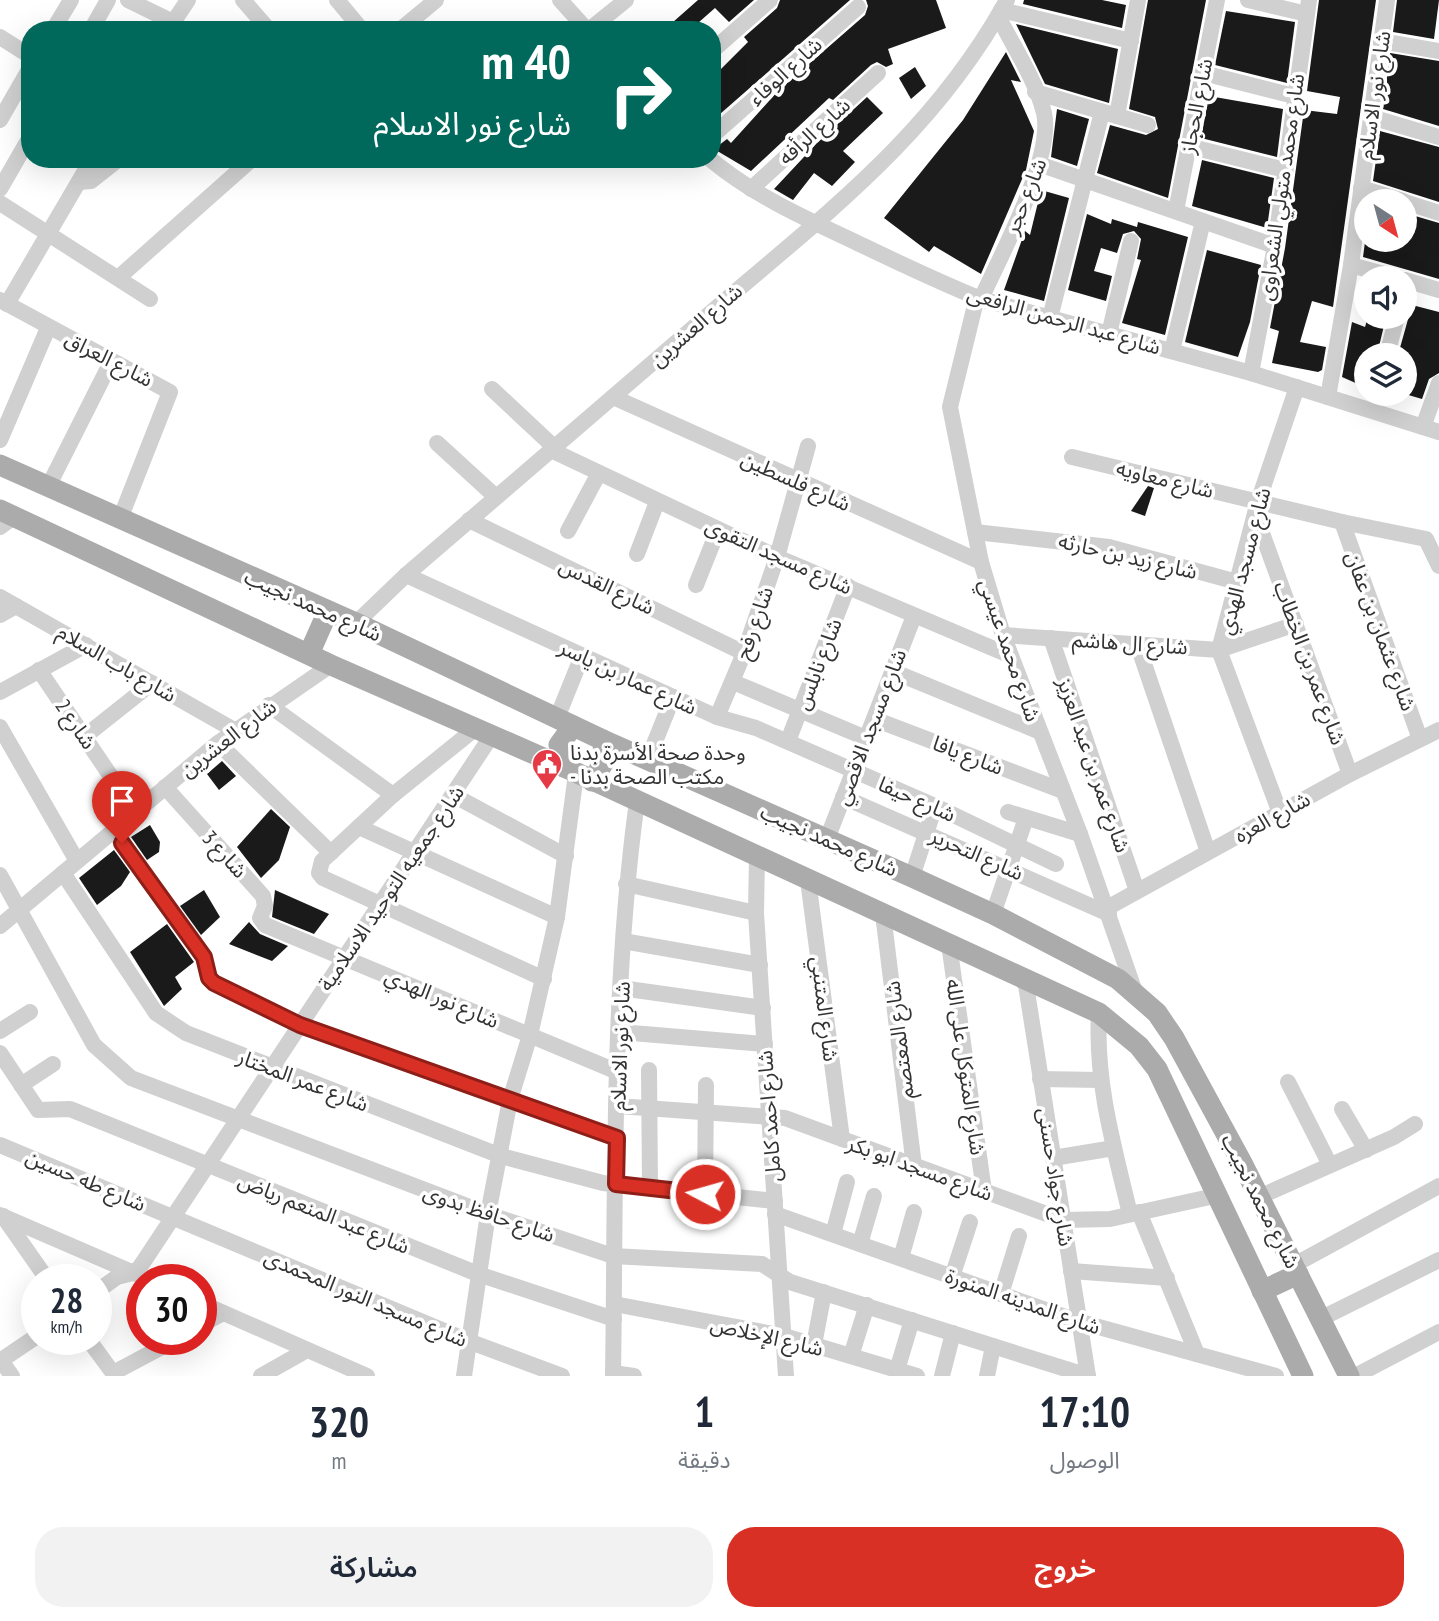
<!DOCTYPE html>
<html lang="ar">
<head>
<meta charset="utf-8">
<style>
  body { margin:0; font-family:"PT Sans Narrow","Noto Sans Arabic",sans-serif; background:#f2f2f3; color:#1f2937; direction:rtl; height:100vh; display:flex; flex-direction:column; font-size:26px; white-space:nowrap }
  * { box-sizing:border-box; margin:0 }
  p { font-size:23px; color:#747a83 }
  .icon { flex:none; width:38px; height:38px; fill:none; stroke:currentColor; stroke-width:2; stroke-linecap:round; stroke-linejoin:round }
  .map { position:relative; height:1376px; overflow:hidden; direction:ltr }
  .sheet { display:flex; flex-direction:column; background:#fff; flex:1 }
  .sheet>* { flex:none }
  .guide { position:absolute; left:21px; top:21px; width:700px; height:147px; border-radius:28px; box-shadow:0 7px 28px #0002; direction:rtl; background:#00695c; color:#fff; overflow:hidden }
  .needle { width:46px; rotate:144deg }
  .tools { position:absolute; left:1354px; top:189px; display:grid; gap:14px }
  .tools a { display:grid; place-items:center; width:63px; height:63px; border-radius:50%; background:#fff; box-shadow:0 7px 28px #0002; font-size:35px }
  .speed { position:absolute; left:21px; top:1264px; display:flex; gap:14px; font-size:35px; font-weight:700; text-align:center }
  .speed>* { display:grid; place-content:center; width:91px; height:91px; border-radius:50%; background:#fff; box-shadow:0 7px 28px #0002; line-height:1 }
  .speed small { font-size:18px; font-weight:400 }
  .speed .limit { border:10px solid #d22; background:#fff; color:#111 }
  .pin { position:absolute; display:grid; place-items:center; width:60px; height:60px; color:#fff; margin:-72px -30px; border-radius:50% 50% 50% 0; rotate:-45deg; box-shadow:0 0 7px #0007 }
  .pin .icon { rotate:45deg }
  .me { position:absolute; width:77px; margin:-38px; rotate:276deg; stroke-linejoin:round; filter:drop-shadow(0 0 5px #0008) }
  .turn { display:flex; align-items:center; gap:24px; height:147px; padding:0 35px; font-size:32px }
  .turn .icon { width:91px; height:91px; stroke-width:2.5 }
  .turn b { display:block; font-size:49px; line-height:60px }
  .eta { display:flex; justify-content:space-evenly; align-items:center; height:119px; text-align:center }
  .eta b { font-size:42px; font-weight:600; line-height:49px }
  .primary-button { display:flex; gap:14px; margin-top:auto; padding:14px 35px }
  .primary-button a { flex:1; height:80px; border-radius:28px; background:#d93025; color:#fff; font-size:28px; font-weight:600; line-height:80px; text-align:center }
  .primary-button a+a { background:#f2f2f3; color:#1f2937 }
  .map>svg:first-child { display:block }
  .building { fill:#1a1a1a }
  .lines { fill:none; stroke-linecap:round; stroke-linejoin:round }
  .minor { stroke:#d0d0d0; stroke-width:16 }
  .major { stroke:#ababab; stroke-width:21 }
  .route-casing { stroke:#8d1f18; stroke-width:18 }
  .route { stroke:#d93025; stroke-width:12 }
  .labels { text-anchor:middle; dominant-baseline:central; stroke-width:7; stroke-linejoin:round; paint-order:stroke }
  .street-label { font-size:21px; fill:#333; stroke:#fff }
  .poi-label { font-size:21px; fill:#333; stroke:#fff; text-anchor:start }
</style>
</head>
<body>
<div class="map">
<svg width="1439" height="1376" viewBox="0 0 1439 1376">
  <rect width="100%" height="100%" fill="#fff"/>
  <!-- building -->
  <g class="building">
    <path d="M698,0H754L729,22L715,8L690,30H664Z"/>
    <path d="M780,0H850L712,121V78L748,42L744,37L777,8Z"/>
    <path d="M866,0H936L946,28L888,49L893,64L886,67L877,62L871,65L833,100L829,98L751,171L714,149L727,139L731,143L778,91L865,15L868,6Z"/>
    <path d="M1024,0H1102L1126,5L1122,28L1023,4Z"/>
    <path d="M1148,0H1206L1168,198L1097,173L1110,125L1146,135L1158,129L1155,117L1129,109Z"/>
    <path d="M1319,0H1376L1333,307L1312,301L1300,342L1326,347L1322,370L1318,372L1272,363L1279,331L1270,328L1285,248L1304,110L1337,114L1340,97L1307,91Z"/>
    <path d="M1397,0H1439L1434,39L1393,32Z"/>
    <path d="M1226,11L1295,22L1287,83L1215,65Z"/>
    <path d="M1016,24L1118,49L1109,103L1045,84Z"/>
    <path d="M1006,52L1021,82L1011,80L1034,131L1026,170L981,274L934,246L929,252L884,218L963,120Z"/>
    <path d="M1390,53L1439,61V126L1383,109Z"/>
    <path d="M915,67L926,86L911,99L899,78Z"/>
    <path d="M1209,96L1283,109L1277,157L1201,138Z"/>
    <path d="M867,97L883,113L843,151L855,162L832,186L814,173L793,200L774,189L817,143Z"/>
    <path d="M1057,109L1089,119L1077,166L1051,157Z"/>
    <path d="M1380,131L1439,147V202L1373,181Z"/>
    <path d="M1202,160L1274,178L1267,228L1192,206Z"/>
    <path d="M1041,190L1069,198L1044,301L1004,290L1025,231L1030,235Z"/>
    <path d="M1405,213L1439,223V279L1363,257L1367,227V240H1405Z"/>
    <path d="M1087,214L1111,224L1112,219L1137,227L1138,222L1188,237L1165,335L1122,323L1141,260L1137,259L1141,239L1134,231L1123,234L1117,253L1101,248L1094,271L1112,276L1106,301L1068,290Z"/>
    <path d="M1207,250L1261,265L1250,322L1238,357L1185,342Z"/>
    <path d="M1412,305L1439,312V373L1429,379L1422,399L1405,394V355H1398Z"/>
    <path d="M1368,317H1386L1377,355H1367V388L1342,377L1352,322L1365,327Z"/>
    <path d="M1148,486L1154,488L1145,516L1131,511Z"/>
    <path d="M222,761L236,776L219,790L207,774Z"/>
    <path d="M271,809L290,827L279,860L261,878L237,847Z"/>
    <path d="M150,825L160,842L159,852L147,860L131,837Z"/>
    <path d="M114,850L130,872L121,886L97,905L79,878Z"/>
    <path d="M204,890L220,917L201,935L180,906Z"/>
    <path d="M275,890L329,914L314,934L272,917Z"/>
    <path d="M249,922L260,934L288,946L272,961L229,944Z"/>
    <path d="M167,924L194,962L175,977L182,989L164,1006L130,952Z"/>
  </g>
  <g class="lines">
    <!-- minor -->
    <g class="minor">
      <path d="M128,0L173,22"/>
      <path d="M243,0L269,30"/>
      <path d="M337,0L362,30"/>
      <path d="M560,0L587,30"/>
      <path d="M1248,0L1307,14"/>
      <path d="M1001,10L1131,41"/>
      <path d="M53,30L71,0"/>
      <path d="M91,30L108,0"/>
      <path d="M168,30L188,0"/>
      <path d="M400,30L436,0"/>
      <path d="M589,30L626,0"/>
      <path d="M0,37L30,56"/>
      <path d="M1381,41L1439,51"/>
      <path d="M712,51L770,0"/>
      <path d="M1203,73L1294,96"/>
      <path d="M1035,92L1148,125"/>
      <path d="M1117,116L1138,0"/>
      <path d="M1371,117L1439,137"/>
      <path d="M0,120L30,68"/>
      <path d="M712,136L858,7"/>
      <path d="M1188,146L1285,170"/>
      <path d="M710,159C752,194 800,216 849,239C893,260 936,281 981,299L1251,373L1439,432"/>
      <path d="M1039,164L1275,246"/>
      <path d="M79,182L91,181L119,159"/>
      <path d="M1361,188L1403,201"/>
      <path d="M0,189L30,137"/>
      <path d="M751,189L878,73"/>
      <path d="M1405,202L1439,213"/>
      <path d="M0,203L150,299"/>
      <path d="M1176,211L1217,0"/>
      <path d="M1351,265L1398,278"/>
      <path d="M118,278L252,159"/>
      <path d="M1405,280L1439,290"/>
      <path d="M977,297L950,407L981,562L1003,635L1080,834L1135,992"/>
      <path d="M981,299C1001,255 1054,157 1044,113C1036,80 1013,46 998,16"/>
      <path d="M0,300L170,392L120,519"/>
      <path d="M7,304L92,159"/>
      <path d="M1050,318L1102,112"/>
      <path d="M1109,334L1131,241"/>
      <path d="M1172,351L1203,221"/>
      <path d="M1387,355L1397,317"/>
      <path d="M1251,373L1275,246L1309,0"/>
      <path d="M492,389L554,447"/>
      <path d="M613,397L981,562"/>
      <path d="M1328,397L1351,265L1387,0"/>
      <path d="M1423,427L1439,383"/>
      <path d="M0,440L48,328"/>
      <path d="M437,443L496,497"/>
      <path d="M551,450L777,557L1011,656"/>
      <path d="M1072,457L1342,522L1426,539L1439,566"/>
      <path d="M48,487L111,362"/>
      <path d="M1255,514L1350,774"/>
      <path d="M469,520L744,653"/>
      <path d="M1342,522L1420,739"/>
      <path d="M0,527L15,516"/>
      <path d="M568,531L599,473"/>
      <path d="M975,532L1109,547L1237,582"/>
      <path d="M637,554L657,502"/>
      <path d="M406,575L717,717L756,728L935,806L1056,864"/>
      <path d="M696,585L718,530"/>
      <path d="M0,597L234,730"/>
      <path d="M0,615L16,606"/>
      <path d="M356,623L406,575C509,486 612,398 715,309C828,212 933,134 1007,0"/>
      <path d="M1003,635L1219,650L1296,624"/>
      <path d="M1051,638L1137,891"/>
      <path d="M1137,643L1208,852"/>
      <path d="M39,670L135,812"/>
      <path d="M892,671L1038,731"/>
      <path d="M733,682L866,738"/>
      <path d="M0,692L86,645"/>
      <path d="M269,705L393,795"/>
      <path d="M717,717L744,653L777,557L808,446"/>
      <path d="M557,718L582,656"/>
      <path d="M874,719L1063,791"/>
      <path d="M0,727L77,861"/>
      <path d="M476,728L393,795L322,861L319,873L323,878L544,979"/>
      <path d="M84,737L152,683"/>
      <path d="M788,741L848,586"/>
      <path d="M218,743L331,853"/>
      <path d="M648,759L673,697"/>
      <path d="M165,787L263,896L265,906L260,918L265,925L618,1072"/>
      <path d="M453,795L566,856"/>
      <path d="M843,797L1109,914"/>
      <path d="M1008,812L1080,834"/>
      <path d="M1280,813L1219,650L1258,502L1297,387"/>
      <path d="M359,827L557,917"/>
      <path d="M113,830L204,957L209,978L214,983L300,1025L616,1138"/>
      <path d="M827,839L914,616"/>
      <path d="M757,856L756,913L786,1376"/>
      <path d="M63,873L156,1013L186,1033L501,1156L603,1183L775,1201"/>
      <path d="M0,875L94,1045L131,1078L488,1214L613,1256L762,1264L790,1282L1088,1376"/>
      <path d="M912,877L935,806"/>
      <path d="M808,880L842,1139"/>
      <path d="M626,884L756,913"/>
      <path d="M1107,908L1350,774L1439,730"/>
      <path d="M883,914L914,1166"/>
      <path d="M993,914L1026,818"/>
      <path d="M0,926L218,743L331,665"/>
      <path d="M623,941L760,965"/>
      <path d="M949,944L984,1191"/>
      <path d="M1025,979L1088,1376"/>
      <path d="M621,988L763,1008"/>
      <path d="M1099,1013C1095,1082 1114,1147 1130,1214"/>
      <path d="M0,1031L30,1012"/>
      <path d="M620,1032L765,1044"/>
      <path d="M0,1053L38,1110L70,1109L478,1274L614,1319"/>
      <path d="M649,1070L650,1187"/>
      <path d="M1040,1079L1101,1080"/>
      <path d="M1288,1082L1330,1165"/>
      <path d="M21,1085L53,1064"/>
      <path d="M618,1106L785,1118L1063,1220L1110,1219L1219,1195"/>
      <path d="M1342,1109L1366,1150"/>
      <path d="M0,1145L468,1341L562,1376"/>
      <path d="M1053,1158L1114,1148"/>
      <path d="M705,1194L706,1085"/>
      <path d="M1259,1197L1394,1137L1415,1124"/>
      <path d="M1139,1212L1197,1354"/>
      <path d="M775,1214L1077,1321L1276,1376"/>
      <path d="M0,1215L148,1279"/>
      <path d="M3,1216L47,1279"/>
      <path d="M833,1234L847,1182"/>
      <path d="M860,1244L874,1196"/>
      <path d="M901,1258L914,1212"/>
      <path d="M1294,1265L1439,1186"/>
      <path d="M1071,1271L1167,1278"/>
      <path d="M952,1277L970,1222"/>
      <path d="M96,1292L117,1277L133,1273L140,1267L492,735"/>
      <path d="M1001,1294L1019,1236"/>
      <path d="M201,1303L367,1376"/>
      <path d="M614,1304L784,1336L917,1376"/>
      <path d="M1320,1319L1439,1260"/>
      <path d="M201,1325L223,1313"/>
      <path d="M88,1339L113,1373L177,1339"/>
      <path d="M814,1345L824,1292"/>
      <path d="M851,1356L867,1305"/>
      <path d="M0,1359L12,1376"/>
      <path d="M0,1361L37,1336"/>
      <path d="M897,1370L912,1320"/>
      <path d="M613,1373L634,1376"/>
      <path d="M261,1376L307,1350"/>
      <path d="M464,1376L488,1214L510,1100L530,1035L557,917L576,774"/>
      <path d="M613,1376C616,1185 611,991 637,801"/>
      <path d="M942,1376L953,1333"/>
      <path d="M987,1376L993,1346"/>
      <path d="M1355,1376L1439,1332"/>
    </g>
    <!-- major -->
    <g class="major">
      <path d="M0,465L356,623L603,740L912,877L993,914L1118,979L1157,1013L1174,1038L1242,1163L1349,1376"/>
      <path d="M0,510L331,665L564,767L1099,1013L1139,1046L1157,1069L1303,1376"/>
      <path d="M309,654L328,611"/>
      <path d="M564,767L559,745L573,726"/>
      <path d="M592,781L604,762L603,740"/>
      <path d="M1262,1291L1298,1274"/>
    </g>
  </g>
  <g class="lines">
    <!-- route casing -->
    <g class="route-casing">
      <path id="route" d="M122,843L204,957L209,978L214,983L300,1025L617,1138L616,1184L705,1194"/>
    </g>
    <!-- route -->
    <use href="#route" class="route"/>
  </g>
  <!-- icons -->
  <defs>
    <g id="civic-pin" transform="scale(1.575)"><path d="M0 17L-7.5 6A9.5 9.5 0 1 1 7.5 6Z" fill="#e63946" stroke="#fff"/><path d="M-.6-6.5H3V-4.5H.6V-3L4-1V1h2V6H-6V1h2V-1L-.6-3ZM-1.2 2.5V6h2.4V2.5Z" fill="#fff"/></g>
  </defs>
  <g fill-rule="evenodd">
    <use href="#civic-pin" x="547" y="764"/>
  </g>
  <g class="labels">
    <!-- street labels -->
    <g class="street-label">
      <text transform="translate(785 71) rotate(-42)">شارع الوفاء</text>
      <text transform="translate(1374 95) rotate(-82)">شارع نور الاسلام</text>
      <text transform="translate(1196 106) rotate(-79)">شارع الحجاز</text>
      <text transform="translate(814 131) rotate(-42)">شارع الرأفه</text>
      <text transform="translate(1281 187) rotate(-82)">شارع محمد متولي الشعراوى</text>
      <text transform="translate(1025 196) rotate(-68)">شارع حجر</text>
      <text transform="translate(1064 320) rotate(16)">شارع عبد الرحمن الرافعى</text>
      <text transform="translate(696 325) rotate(-41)">شارع العشرين</text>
      <text transform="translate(109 359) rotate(27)">شارع العراق</text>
      <text transform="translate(1165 479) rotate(14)">شارع معاويه</text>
      <text transform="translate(796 481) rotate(24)">شارع فلسطين</text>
      <text transform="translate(779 556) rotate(24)">شارع مسجد التقوى</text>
      <text transform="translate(1128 556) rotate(13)">شارع زيد بن حارثه</text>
      <text transform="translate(1244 561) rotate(-75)">شارع مسجد الهدي</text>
      <text transform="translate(607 586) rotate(26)">شارع القدس</text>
      <text transform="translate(313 605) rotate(24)">شارع محمد نجيب</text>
      <text transform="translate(754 623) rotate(-71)">شارع رفح</text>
      <text transform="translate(1381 631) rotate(70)">شارع عثمان بن عفان</text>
      <text transform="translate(1130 643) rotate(4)">شارع ال هاشم</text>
      <text transform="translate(1010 650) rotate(71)">شارع محمد عيسي</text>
      <text transform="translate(117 663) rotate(30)">شارع باب السلام</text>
      <text transform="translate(1310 663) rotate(70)">شارع عمر بن الخطاب</text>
      <text transform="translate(818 664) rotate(-69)">شارع نابلس</text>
      <text transform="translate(628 677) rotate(25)">شارع عمار بن ياسر</text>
      <text transform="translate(76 724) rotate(56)">شارع 2</text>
      <text transform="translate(870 727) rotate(-69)">شارع مسجد الاقصي</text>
      <text transform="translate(228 738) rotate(-37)">شارع العشرين</text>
      <text transform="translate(968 755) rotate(21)">شارع يافا</text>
      <text transform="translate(1094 765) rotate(71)">شارع عمر بن عبد العزيز</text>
      <text transform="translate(917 799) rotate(24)">شارع حيفا</text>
      <text transform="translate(1272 817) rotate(-29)">شارع العزه</text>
      <text transform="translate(829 840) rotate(24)">شارع محمد نجيب</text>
      <text transform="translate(225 854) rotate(48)">شارع 3</text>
      <text transform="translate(977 854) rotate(24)">شارع التحرير</text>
      <text transform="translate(391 888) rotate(-56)">شارع جمعيه التوحيد الاسلامية</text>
      <text transform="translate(442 998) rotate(23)">شارع نور الهدي</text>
      <text transform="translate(825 1009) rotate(83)">شارع المتنبي</text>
      <text transform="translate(899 1040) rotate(-97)">شارع المعتصم</text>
      <text transform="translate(620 1046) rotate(-88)">شارع نور الاسلام</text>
      <text transform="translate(966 1067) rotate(82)">شارع المتوكل على الله</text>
      <text transform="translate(303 1080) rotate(21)">شارع عمر المختار</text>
      <text transform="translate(769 1116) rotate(-94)">شارع احمد كامل</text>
      <text transform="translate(920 1168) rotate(20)">شارع مسجد ابو بكر</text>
      <text transform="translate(1056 1177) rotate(81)">شارع جواد حسنى</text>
      <text transform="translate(86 1180) rotate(23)">شارع طه حسين</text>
      <text transform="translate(1261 1201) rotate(63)">شارع محمد نجيب</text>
      <text transform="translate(324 1213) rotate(22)">شارع عبد المنعم رياض</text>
      <text transform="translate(489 1213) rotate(19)">شارع حافظ بدوى</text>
      <text transform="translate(366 1298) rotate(23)">شارع مسجد النور المحمدى</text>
      <text transform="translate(1023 1301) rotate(19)">شارع المدينه المنورة</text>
      <text transform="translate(767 1336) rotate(13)">شارع الإخلاص</text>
    </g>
    <!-- poi labels -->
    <g class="poi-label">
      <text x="570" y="752">وحدة صحة الأسرة بدنا<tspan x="570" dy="24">- مكتب الصحة بدنا</tspan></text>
    </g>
  </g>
</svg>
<div class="tools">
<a><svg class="needle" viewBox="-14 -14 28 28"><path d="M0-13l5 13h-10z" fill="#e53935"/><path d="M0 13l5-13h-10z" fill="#747a83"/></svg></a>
<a><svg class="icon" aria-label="sound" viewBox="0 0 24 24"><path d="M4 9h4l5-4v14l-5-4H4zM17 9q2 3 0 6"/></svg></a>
<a><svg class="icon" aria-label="layers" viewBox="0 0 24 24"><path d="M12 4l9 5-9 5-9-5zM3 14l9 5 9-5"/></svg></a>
</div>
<div class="speed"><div>28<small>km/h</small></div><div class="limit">30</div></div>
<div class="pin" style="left:122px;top:843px;background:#d93025"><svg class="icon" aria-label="arrive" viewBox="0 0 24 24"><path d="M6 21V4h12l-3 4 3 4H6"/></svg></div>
<svg class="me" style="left:705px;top:1194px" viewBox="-20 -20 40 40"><circle r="17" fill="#d93025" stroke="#fff" stroke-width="3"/><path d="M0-11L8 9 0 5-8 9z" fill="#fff"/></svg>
<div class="guide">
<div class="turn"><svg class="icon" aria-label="right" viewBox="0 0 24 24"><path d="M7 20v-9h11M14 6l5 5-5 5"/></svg><div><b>40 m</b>شارع نور الاسلام</div></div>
</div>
</div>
<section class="sheet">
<div class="eta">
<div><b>17:10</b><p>الوصول</p></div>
<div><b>1</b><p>دقيقة</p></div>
<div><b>320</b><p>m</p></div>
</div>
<div class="primary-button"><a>خروج</a><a>مشاركة</a></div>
</section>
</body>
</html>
